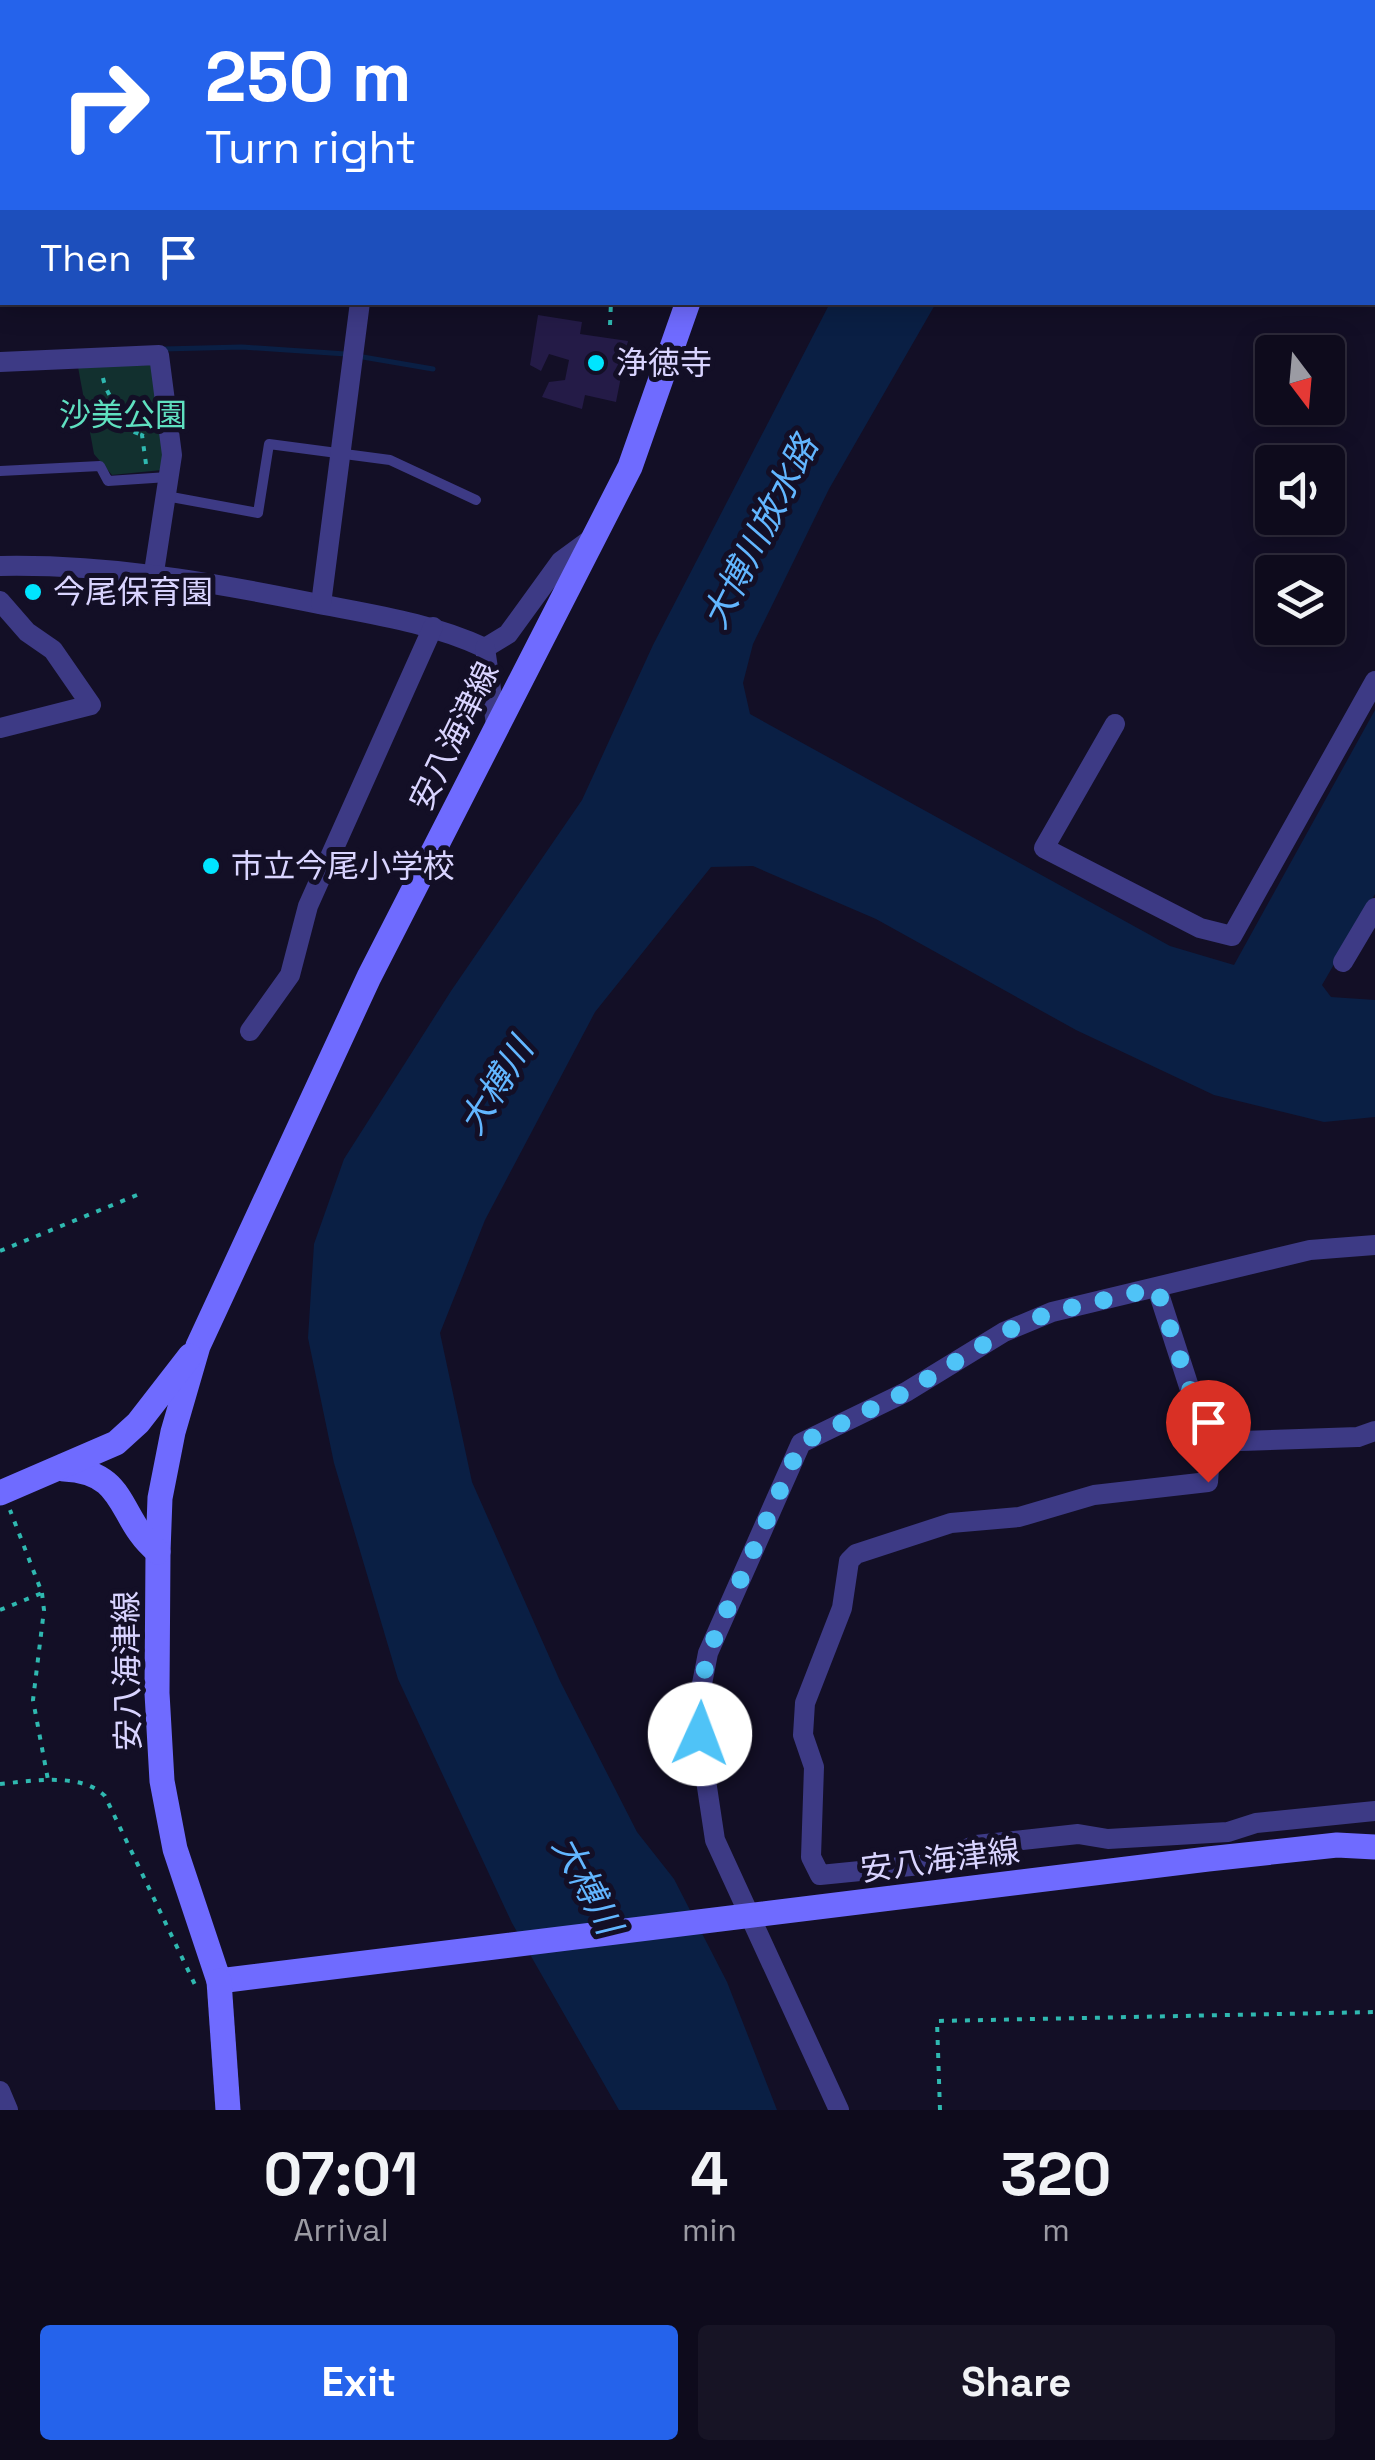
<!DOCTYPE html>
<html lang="en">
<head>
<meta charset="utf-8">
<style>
  body { margin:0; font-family:"Space Grotesk","Noto Sans JP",sans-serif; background:#171425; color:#f1f3f6; height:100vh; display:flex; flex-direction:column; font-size:38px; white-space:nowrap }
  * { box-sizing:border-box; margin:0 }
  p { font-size:32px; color:#9b9ba3 }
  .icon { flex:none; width:55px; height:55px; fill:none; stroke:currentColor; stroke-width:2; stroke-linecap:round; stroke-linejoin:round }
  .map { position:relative; height:2110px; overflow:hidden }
  .panel { display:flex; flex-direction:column; background:#0e0b1c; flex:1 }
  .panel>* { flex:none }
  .hud { position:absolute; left:0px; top:0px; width:1375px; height:305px; box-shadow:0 5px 25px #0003,0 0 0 2px #2e2b3b; background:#2563eb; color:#fff; overflow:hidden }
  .needle { width:65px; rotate:164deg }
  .buttons { position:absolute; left:1255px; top:335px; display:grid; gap:20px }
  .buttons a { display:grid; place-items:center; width:90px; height:90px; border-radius:10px; background:#0e0b1c; box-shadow:0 5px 25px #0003,0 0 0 2px #2e2b3b; font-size:50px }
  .pin { position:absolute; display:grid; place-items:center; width:85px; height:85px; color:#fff; margin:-102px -42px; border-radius:50% 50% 50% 0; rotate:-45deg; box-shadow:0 0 10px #0007 }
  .pin .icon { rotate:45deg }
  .me { position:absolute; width:110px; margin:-55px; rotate:2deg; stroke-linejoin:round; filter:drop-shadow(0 0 8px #0008) }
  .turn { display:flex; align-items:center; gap:35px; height:210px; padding:0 40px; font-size:45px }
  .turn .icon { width:130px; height:130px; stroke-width:2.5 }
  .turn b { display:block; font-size:70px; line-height:85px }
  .then { display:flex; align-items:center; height:95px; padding:0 40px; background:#0003; gap:20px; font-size:38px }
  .eta { display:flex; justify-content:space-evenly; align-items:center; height:170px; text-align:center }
  .eta b { font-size:60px; font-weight:600; line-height:70px }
  .cta { display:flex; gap:20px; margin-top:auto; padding:20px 40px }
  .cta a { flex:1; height:115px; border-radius:10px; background:#2563eb; color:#fff; font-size:40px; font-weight:600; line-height:115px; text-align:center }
  .cta a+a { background:#171425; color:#f1f3f6 }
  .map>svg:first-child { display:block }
  .green { fill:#12302f }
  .water { fill:#0a1f44 }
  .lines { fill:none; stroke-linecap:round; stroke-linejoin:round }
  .stream { stroke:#0a1f44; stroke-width:5 }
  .river { stroke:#0a1f44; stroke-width:32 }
  .building { fill:#241b47 }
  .path { stroke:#2fb8b0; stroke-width:4; stroke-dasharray:5 8; stroke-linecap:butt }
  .lane { stroke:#3d3a85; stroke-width:10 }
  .street { stroke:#3d3a85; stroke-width:20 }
  .secondary { stroke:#6f6bff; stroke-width:25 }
  .route { stroke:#4fc3f7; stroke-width:18; stroke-dasharray:0 32.4 }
  .poi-dot { fill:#00e5ff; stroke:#130f26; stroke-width:4 }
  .labels { text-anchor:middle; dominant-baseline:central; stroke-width:10; stroke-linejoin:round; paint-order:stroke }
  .poi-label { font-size:32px; fill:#d9d4ff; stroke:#130f26; text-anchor:start }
  .park-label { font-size:32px; fill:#5fe0c0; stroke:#130f26 }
  .street-label { font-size:32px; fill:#d9d4ff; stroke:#130f26 }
  .water-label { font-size:35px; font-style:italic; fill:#62b6ff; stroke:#130f26 }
</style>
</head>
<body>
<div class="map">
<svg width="1375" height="2110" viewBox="0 0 1375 2110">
  <rect width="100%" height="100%" fill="#130f26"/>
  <!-- green -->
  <path class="green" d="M153,365L165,455L162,470L112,475L94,454L78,367Z"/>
  <!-- water -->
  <g class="water">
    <path d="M1015,0H1332L1340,2H1013Z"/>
    <path d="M830,303H936L829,489L753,644L743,683L750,714L1170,946L1234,965L1375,710V894L1322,985L1331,997L1375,1000V1117L1324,1122L1214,1095L1076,1030L876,919L753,866L711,867L595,1012L485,1220L440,1333L472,1482L560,1681L637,1832L674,1879L727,1982L777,2110H619L512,1923L398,1679L334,1463L308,1338L314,1244L344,1159L451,991L582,800L653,645Z"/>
  </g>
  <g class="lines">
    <!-- stream -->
    <g class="stream">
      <path d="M163,349L242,347L346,354"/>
      <path d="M357,356L433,369"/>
    </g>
    <!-- river -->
    <path class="river" d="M1323,0H1350"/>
  </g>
  <!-- building -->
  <path class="building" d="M538,315L582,322L580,334L628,341L616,402L585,395L582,409L542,397L549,382L565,380L569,360L549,354L541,371L530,365Z"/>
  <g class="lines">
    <!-- path -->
    <g class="path">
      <path d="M1369,0V2"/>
      <path d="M1372,186L1375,193"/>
      <path d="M610,325L611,302"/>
      <path d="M103,378C107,398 121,407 124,428L142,435"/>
      <path d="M124,411L147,413"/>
      <path d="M146,464L142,435L149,420"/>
      <path d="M0,1251L137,1195"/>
      <path d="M42,1593L44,1610L33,1700L48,1780"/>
      <path d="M0,1610L42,1593L10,1510"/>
      <path d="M0,1784C31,1781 81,1772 105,1796L198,1991"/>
      <path d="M940,2110L937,2021L1375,2012"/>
    </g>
    <!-- lane -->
    <g class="lane">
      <path d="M0,471L100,466L108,481L168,477"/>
      <path d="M166,496L258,513L269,444L390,460L476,500"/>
    </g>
    <!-- street -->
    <g class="street">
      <path d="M21,0L22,2"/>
      <path d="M427,0L428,2"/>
      <path d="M620,0V2"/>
      <path d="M764,2V0"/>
      <path d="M0,362L159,355L172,455L154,572"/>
      <path d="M0,566C106,564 205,581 309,602C369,614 430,622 485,648L508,634L561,561L591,539"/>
      <path d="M0,601L27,632L53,650L91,705L0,728"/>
      <path d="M321,604L360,302"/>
      <path d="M485,648L496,724"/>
      <path d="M1115,724L1044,848L1200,928L1232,936L1375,681"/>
      <path d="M1343,962L1375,908"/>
      <path d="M250,1031L290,975L308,906L433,627"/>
      <path d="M1157,1288L1204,1433L1211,1442"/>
      <path d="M1375,1431L1358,1437L1211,1442L1208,1482L1094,1495L1019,1517L951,1523L856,1554L849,1561L842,1608L805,1703L803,1735L814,1767L811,1857L820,1875L931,1864L976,1845L1078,1834L1108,1839L1228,1832L1256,1823L1375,1811"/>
      <path d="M0,2091L8,2110"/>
      <path d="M839,2110L715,1840L699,1734L700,1694L708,1653L801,1443L906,1392L1004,1332L1052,1312L1310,1250L1375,1245"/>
    </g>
    <!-- secondary -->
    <g class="secondary">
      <path d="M894,2L895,0"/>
      <path d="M0,188H2"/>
      <path d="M688,302L630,467L369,977L198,1346L173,1432L160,1498L158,1552L157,1693L162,1781L175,1849L219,1981L1208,1859L1337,1845L1375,1847"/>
      <path d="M64,1469C129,1472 117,1519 158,1552"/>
      <path d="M0,1493L116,1443L138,1423L190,1356"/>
      <path d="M219,1981L228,2110"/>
    </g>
  </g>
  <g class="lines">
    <!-- route -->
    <path class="route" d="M700,1734V1694L708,1653L801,1443L906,1392L1004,1332L1052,1312L1157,1288L1204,1433L1211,1442L1208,1482"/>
  </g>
  <!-- markers -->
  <g class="poi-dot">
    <circle cx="596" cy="363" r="10"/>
    <circle cx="33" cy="592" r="10"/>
    <circle cx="211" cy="866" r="10"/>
  </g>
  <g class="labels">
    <!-- poi labels -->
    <g class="poi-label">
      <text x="616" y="363">浄徳寺</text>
      <text x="53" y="592">今尾保育園</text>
      <text x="231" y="866">市立今尾小学校</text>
    </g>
    <!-- park labels -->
    <g class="park-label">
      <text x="123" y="415">沙美公園</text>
    </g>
    <!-- street labels -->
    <g class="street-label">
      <text transform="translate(454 736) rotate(-64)">安八海津線</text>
      <text transform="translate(127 1671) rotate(-91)">安八海津線</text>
      <text transform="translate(940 1860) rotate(-7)">安八海津線</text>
    </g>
    <!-- water labels -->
    <g class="water-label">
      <text transform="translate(760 532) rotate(-63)">大博川放水路</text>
      <text transform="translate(496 1086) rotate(-58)">大榑川</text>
      <text transform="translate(587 1885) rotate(62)">大榑川</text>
    </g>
  </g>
</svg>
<div class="buttons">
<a><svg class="needle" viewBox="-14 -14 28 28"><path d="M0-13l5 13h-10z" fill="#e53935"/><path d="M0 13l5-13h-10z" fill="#9b9ba3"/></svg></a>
<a><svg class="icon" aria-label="sound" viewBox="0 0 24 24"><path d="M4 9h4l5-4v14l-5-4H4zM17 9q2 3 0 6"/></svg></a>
<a><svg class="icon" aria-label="layers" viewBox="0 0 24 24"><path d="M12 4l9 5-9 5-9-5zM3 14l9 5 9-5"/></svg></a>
</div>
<div class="pin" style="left:1208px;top:1482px;background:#d93025"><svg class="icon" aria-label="arrive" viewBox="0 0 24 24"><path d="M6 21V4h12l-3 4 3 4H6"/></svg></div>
<svg class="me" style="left:700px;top:1734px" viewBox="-20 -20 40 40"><circle r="19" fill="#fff"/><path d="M0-13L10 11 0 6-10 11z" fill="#4fc3f7"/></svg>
<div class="hud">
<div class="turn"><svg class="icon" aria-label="right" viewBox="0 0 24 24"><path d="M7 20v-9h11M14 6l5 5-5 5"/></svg><div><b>250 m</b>Turn right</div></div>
<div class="then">Then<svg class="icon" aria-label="arrive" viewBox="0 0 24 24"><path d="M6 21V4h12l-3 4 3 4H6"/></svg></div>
</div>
</div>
<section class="panel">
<div class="eta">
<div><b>07:01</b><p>Arrival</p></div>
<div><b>4</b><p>min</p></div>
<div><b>320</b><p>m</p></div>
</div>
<div class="cta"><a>Exit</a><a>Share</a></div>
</section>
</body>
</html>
